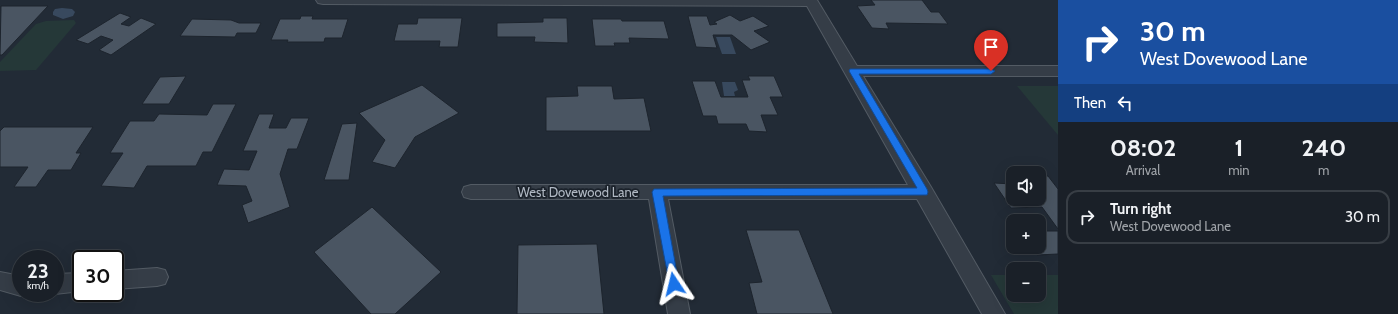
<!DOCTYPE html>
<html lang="en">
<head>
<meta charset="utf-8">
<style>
  body { margin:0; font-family:Cabin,sans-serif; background:#272d34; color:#f1f3f6; height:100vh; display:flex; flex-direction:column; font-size:15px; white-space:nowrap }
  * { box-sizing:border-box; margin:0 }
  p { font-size:13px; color:#9fa3a8 }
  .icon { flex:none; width:22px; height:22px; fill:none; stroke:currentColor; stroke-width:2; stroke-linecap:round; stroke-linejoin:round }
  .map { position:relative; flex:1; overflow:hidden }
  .details { display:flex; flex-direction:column; background:#1a2028; width:340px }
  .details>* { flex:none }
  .top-card { background:#1a4fa0; color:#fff; overflow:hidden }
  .fabs { position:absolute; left:1006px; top:166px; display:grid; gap:8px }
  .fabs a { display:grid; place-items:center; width:40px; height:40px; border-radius:8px; background:#1a2028; box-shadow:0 4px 16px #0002,0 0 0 1px #383e45; font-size:20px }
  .speed { position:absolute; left:12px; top:250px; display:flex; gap:8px; font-size:20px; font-weight:700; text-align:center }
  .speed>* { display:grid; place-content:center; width:52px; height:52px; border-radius:50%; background:#1a2028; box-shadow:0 4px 16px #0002,0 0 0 1px #383e45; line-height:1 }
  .speed small { font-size:10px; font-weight:400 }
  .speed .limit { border:2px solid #111; border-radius:6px; background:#fff; color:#111 }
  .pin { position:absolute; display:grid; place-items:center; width:34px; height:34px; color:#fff; margin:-41px -17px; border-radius:50% 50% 50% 0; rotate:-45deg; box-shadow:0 0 4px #0007 }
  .pin .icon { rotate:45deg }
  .me { position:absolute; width:44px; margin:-22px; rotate:350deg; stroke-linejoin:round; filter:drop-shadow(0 0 3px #0008) }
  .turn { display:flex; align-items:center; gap:14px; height:84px; padding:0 16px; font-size:18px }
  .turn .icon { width:52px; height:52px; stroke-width:2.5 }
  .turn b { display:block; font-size:28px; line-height:34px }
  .then { display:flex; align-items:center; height:38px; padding:0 16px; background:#0003; gap:8px; font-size:15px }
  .eta { display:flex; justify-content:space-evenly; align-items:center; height:68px; text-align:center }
  .eta b { font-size:24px; font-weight:800; line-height:28px }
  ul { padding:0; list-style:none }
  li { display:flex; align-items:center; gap:12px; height:54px; margin:0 8px 6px; padding:0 8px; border:2px solid #383e45; border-radius:12px }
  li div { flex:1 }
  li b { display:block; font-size:15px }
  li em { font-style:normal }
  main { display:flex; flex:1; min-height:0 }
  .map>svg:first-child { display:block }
  .green { fill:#253838 }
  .water { fill:#38495e }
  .building { fill:#4a5562; stroke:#1d242d }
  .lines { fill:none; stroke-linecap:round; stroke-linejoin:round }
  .minor-casing { stroke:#535b64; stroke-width:2 }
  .minor { fill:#353d47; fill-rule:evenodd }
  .route { fill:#1a73e8; stroke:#114b97 }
  .labels { text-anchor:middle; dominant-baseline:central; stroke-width:3.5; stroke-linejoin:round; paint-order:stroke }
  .street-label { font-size:13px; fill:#b0b8c3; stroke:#1b222b }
</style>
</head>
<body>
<main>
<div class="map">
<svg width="1058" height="314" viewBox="0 0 1058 314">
  <rect width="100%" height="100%" fill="#222b36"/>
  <!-- green -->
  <g class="green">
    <path d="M74,20L76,23L36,70L0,71V62L36,24L46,21Z"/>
    <path d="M1017,86H1058V135Z"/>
    <path d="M991,275H1013V295H1039V275H1058V314H1014Z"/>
  </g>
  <!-- water -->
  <g class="water">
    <path d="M62,8L72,9L75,12L73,16L63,19L53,15V12L55,9Z"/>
    <path d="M716,37H730L736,54H722Z"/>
    <path d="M722,82H735L738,90L734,92L735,96H724Z"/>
  </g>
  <!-- building -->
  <g class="building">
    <path d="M871,0H922L931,12H939L948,24L886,23L889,29L872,28L857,6L875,5Z"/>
    <path d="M1,6H48L2,55H0Z"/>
    <path d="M120,13L131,17L121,24L129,26L141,18L156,24L111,55L99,50L113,40L101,36L88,44L76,40Z"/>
    <path d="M730,15L740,21L753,16L769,26L754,31L770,42L751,50L732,35H713L717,48L696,47L688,16H707L710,25L717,24L714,22Z"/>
    <path d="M301,16H313L312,19H348L342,38H325L324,42H287L288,40H271L280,19H300Z"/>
    <path d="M418,18H462L458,47H439L440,41H394L398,24H417Z"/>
    <path d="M543,18H567L568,43L534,42L535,37H497V23L543,22Z"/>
    <path d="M192,19L231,20L239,23H261L256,33H237L235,37L180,36Z"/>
    <path d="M592,19H621L622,21H664L669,39L629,38L630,43H614L615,46H595Z"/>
    <path d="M186,76L169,104H142L160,77Z"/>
    <path d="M748,76H774L783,97H770L778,115H761L767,132L749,131L746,124H718L716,116H703L692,81H715L721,97H748L742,80H750Z"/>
    <path d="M422,85L459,113L415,137L395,168L372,162L385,140L359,113Z"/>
    <path d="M577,86H612L614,99L644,98L651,131H546V97L578,96Z"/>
    <path d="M213,104H236L212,152H203L196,166H147L134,188L101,186L123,153H110L130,121H154L159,114L207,115Z"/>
    <path d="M259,114H274L269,128H286L291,118H309L297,149H288L280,174L290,207L248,223L242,205L252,201L246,186L217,185L224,169L249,170L257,151H243Z"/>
    <path d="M357,123L349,180H324L342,124Z"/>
    <path d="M4,127H93L76,153H81L71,170H48L36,187H14L28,167H0V131Z"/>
    <path d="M1039,176H1048L1058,189V229L1042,207L1011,208L994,183L1013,184V199H1039Z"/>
    <path d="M372,207L441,272L395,314H371L314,252Z"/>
    <path d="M746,230H799L833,314H757L749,283L762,282Z"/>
    <path d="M1039,231H1058V254L1037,255L1032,247H1039Z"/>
    <path d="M597,244L604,314H517L518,245Z"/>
  </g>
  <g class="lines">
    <!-- minor casing -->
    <g class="minor-casing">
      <g id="minor">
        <path d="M316,0H817L857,66H1058V76H863L931,187L1005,314H982L917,199H668L690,314H668L649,199H471L464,197L462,192L464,187L471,185H908L807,6L323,4L318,3Z"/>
        <path d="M157,268L165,270L168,277L165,284L157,286L115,289V271Z"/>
        <path d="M0,272L21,276V293H28L21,296L0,290Z"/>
        <path d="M81,273V291L55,294L54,293H55V274Z"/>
      </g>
    </g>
    <!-- minor -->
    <use href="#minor" class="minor"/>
  </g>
  <!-- route -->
  <path class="route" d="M850,69H991L995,71L991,74H859L927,189L928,192L927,195L663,196L679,284L678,287L674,288L670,287L652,192L654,189L917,188L849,71Z"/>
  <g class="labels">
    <!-- street labels -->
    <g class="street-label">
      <text x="578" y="192">West Dovewood Lane</text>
    </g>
  </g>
</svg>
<div class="fabs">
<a><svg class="icon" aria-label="sound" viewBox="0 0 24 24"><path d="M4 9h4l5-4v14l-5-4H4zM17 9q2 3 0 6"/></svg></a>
<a>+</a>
<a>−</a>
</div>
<div class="speed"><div>23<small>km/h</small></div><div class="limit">30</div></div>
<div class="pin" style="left:991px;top:71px;background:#d93025"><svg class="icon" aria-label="arrive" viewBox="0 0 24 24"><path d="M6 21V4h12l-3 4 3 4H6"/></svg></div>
<svg class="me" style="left:674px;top:284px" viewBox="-20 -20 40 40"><path d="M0-17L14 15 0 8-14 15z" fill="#1a73e8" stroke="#fff" stroke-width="4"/></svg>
</div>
<section class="details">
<div class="top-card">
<div class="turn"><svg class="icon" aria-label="right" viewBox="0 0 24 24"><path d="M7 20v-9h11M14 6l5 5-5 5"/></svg><div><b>30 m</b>West Dovewood Lane</div></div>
<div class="then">Then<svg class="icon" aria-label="left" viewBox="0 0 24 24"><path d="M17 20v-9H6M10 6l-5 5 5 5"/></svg></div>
</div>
<div class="eta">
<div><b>08:02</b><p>Arrival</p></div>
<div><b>1</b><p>min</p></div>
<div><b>240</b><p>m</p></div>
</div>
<ul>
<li><svg class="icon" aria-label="right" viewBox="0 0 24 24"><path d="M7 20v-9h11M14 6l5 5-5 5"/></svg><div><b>Turn right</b><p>West Dovewood Lane</p></div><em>30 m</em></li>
</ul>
</section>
</main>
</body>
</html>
